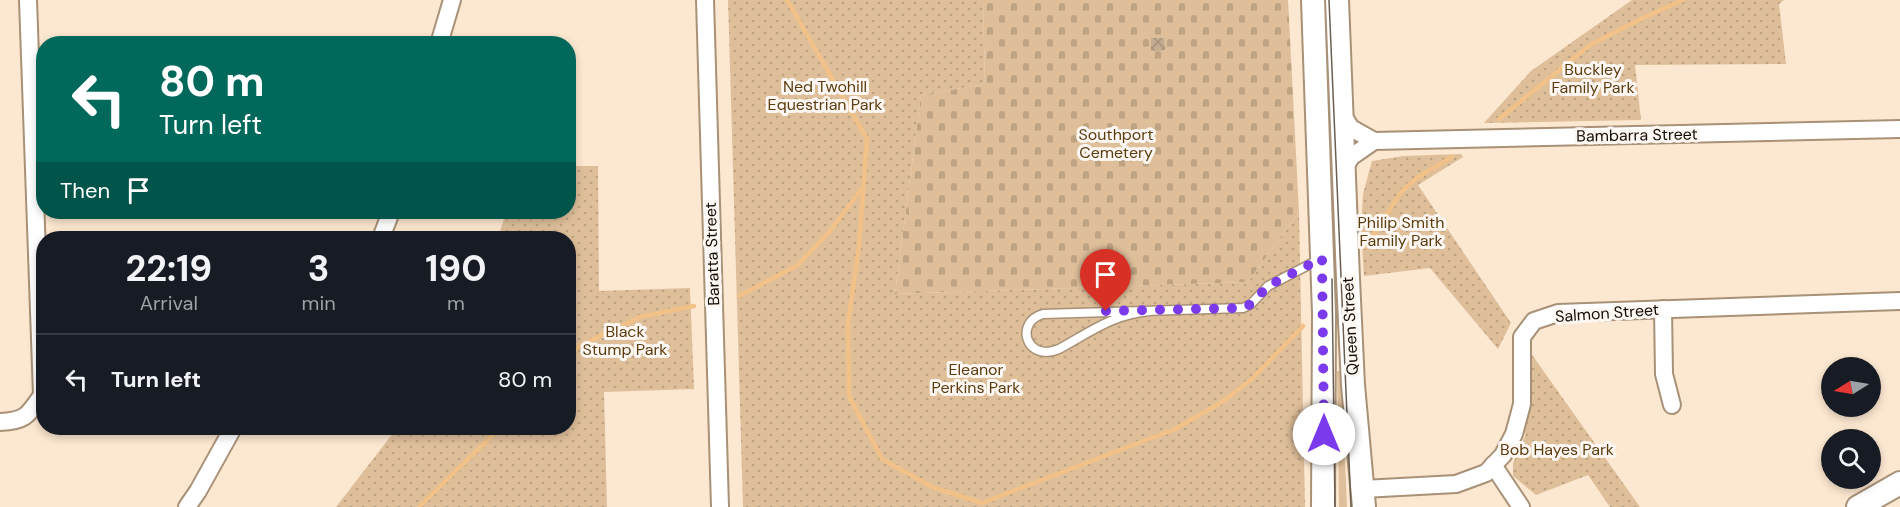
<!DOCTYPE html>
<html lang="en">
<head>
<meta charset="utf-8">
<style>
  body { margin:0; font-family:"DM Sans",sans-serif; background:#20242c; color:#f1f3f6; height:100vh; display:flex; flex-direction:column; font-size:22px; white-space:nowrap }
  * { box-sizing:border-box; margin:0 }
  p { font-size:20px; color:#9ea1a6 }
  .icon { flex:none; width:33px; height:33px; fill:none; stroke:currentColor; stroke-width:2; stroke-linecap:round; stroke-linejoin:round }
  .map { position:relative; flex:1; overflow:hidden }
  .drawer { position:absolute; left:36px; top:231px; width:540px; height:204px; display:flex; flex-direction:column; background:#171b24; border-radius:24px; box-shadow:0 3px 9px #0003 }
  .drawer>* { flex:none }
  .hud { position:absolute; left:36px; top:36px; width:540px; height:183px; border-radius:24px; box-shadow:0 3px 9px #0003; background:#00695c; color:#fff; overflow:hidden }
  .needle { width:39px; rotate:259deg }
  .buttons { position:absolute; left:1821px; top:357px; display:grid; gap:12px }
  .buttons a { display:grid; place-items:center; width:60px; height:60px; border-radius:50%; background:#171b24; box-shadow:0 3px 9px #0003; font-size:30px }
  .pin { position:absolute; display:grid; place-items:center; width:51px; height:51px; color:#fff; margin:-62px -26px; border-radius:50% 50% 50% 0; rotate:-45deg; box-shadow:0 0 6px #0007 }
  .pin .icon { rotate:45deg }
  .me { position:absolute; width:66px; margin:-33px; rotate:0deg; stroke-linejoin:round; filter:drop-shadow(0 0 4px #0008) }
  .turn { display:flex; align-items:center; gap:21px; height:126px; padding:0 24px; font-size:27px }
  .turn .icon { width:78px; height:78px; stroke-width:2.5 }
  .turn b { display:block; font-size:42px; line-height:51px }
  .then { display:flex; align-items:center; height:57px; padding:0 24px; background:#0003; gap:12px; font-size:22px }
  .eta { display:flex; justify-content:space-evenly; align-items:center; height:102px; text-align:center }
  .eta b { font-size:36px; font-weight:700; line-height:42px }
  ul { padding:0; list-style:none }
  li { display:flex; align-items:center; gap:18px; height:90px; padding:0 24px; border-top:2px solid #363941 }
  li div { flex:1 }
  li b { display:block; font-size:22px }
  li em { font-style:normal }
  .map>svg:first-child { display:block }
  .cemetery { fill:url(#cemetery-stones) }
  .park { fill:url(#park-dots) }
  .garden { fill:#dfbf9a }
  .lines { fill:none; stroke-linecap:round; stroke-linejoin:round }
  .stream { stroke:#f1c188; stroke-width:4.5 }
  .building { fill:url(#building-cross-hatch) }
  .lane-casing { stroke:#a89176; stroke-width:11 }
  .street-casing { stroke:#a89176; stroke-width:20 }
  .secondary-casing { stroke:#a89176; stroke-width:26 }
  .lane { stroke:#fff; stroke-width:8 }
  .street { stroke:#fff; stroke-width:16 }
  .secondary { stroke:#fff; stroke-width:22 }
  .tram { stroke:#6a5e50; stroke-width:1.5 }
  .route { stroke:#7c3aed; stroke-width:10; stroke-dasharray:0 18 }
  .labels { text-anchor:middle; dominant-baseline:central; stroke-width:6; stroke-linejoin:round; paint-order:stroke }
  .park-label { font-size:16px; fill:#5c3c0f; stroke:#fcf7f2 }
  .street-label { font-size:16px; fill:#140c04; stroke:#fcf7f2 }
</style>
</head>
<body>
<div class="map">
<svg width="1900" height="507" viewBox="0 0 1900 507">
  <defs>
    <pattern id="cemetery-stones" width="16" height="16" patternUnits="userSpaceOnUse" patternTransform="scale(1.5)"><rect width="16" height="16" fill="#dfbf9a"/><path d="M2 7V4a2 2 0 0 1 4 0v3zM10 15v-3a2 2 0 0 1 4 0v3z" fill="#bea383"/></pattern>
    <pattern id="park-dots" width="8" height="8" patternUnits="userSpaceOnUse" patternTransform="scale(1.5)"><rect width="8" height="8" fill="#dfbf9a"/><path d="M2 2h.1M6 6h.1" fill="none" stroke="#bea383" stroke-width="1.8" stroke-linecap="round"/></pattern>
    <pattern id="building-cross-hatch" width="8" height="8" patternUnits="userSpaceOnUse" patternTransform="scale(1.5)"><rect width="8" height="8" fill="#c3ac90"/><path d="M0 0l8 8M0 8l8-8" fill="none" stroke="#a7937b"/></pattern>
  </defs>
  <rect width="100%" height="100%" fill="#fce7d0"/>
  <!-- cemetery -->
  <path class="cemetery" d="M983,0H1288L1299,212L1248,282L895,294L921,95L985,84Z"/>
  <!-- park -->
  <g class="park">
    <path d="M728,0H983L985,84L921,95L895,294L1248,282L1299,212L1305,507H743Z"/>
    <path d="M1632,0H1784L1779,4L1786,64L1635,65L1641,120L1484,123L1531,71Z"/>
    <path d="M1461,154L1463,157L1418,185L1511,323L1498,349L1430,268L1364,276L1361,228L1363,194L1372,161L1404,156Z"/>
    <path d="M569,166H598L599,291L690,288L694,389L604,392L607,507H336L397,428H568V238H498L506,212H568Z"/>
    <path d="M1530,352L1640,507H1610L1588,475L1536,495L1513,476V463L1525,436L1527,378Z"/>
  </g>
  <!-- garden -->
  <path class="garden" d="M1337,371H1341L1347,507H1339Z"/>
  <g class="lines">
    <!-- stream -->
    <g class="stream">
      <path d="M787,0L867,139L859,246L848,323L849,396L882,459L932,487L982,503L1175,429L1222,402L1252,379L1303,326"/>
      <path d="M1499,119L1590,45L1643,18L1683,0"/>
      <path d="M1366,247L1401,192L1418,177L1452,157"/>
      <path d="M739,296L798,265L830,231L863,187"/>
      <path d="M568,359L578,347L640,317L694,306"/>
      <path d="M419,507L500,428"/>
    </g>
  </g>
  <!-- building -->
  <path class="building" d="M1151,38H1164L1165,50L1151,51Z"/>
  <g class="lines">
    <!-- lane casing -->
    <g class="lane-casing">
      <path id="lane" d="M1150,311C1113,314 1090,332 1059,349C1026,363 1014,322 1043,314L1243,308L1251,304L1268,286L1320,259"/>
    </g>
    <!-- street casing -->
    <g class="street-casing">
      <g id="street">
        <path d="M705,0L720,507"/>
        <path d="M439,44L452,0"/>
        <path d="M1342,114L1351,128L1374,141L1900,129"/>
        <path d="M1344,169L1351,157L1374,141"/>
        <path d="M381,238L391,212"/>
        <path d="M1663,309L1664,374L1672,405"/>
        <path d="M0,422C26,421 28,415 42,395L28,0"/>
        <path d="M1493,465L1521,507"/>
        <path d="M1363,489L1456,484L1486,473L1503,455L1514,434L1522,404V337L1534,321L1558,313L1900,301"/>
        <path d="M187,507L198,491L233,428"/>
      </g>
    </g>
    <!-- secondary casing -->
    <g class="secondary-casing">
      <g id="secondary">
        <path d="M1313,0L1324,313L1323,507"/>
        <path d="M1337,0L1348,279L1353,385L1364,507"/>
        <path d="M1858,507L1900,483"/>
      </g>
    </g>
    <!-- lane -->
    <use href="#lane" class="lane"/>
    <!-- street -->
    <use href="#street" class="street"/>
    <!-- secondary -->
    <use href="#secondary" class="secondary"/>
    <!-- tram -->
    <g class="tram">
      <path d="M1329,0L1351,507"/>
      <path d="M1332,279L1335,507"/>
    </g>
  </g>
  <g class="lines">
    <!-- route -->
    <path class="route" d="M1106,311L1243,308L1251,304L1268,286L1322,258L1324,434"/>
  </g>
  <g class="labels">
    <!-- park labels -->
    <g class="park-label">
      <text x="1593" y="69">Buckley<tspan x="1593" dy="18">Family Park</tspan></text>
      <text x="825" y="86">Ned Twohill<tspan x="825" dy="18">Equestrian Park</tspan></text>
      <text x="1116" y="134">Southport<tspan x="1116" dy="18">Cemetery</tspan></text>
      <text x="1401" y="222">Philip Smith<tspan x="1401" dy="18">Family Park</tspan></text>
      <text x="625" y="331">Black<tspan x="625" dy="18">Stump Park</tspan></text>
      <text x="976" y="369">Eleanor<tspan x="976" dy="18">Perkins Park</tspan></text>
      <text x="1557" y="449">Bob Hayes Park</text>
    </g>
    <!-- street labels -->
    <g class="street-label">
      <text transform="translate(1637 135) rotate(-1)">Bambarra Street</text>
      <text transform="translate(712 254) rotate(-92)">Baratta Street</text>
      <text transform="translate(1607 313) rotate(-4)">Salmon Street</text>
      <text transform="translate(1350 326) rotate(-93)">Queen Street</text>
    </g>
  </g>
</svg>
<div class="buttons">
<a><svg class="needle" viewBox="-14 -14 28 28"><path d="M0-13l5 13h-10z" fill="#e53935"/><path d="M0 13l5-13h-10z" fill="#9ea1a6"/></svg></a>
<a><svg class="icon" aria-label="search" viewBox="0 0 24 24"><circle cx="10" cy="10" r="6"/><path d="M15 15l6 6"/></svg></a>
</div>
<div class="pin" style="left:1106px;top:311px;background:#d93025"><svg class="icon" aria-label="arrive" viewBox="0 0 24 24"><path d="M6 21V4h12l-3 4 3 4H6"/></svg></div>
<svg class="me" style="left:1324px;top:434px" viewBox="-20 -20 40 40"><circle r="19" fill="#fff"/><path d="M0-13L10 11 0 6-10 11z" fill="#7c3aed"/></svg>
<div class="hud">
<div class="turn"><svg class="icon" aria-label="left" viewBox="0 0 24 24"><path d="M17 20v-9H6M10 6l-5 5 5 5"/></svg><div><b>80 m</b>Turn left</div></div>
<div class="then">Then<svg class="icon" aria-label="arrive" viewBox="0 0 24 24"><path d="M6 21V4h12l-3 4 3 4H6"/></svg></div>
</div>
<section class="drawer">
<div class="eta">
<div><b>22:19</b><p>Arrival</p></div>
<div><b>3</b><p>min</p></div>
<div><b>190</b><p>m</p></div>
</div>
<ul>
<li><svg class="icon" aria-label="left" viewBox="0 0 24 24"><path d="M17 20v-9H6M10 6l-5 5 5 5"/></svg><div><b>Turn left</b></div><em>80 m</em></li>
</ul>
</section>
</div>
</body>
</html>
